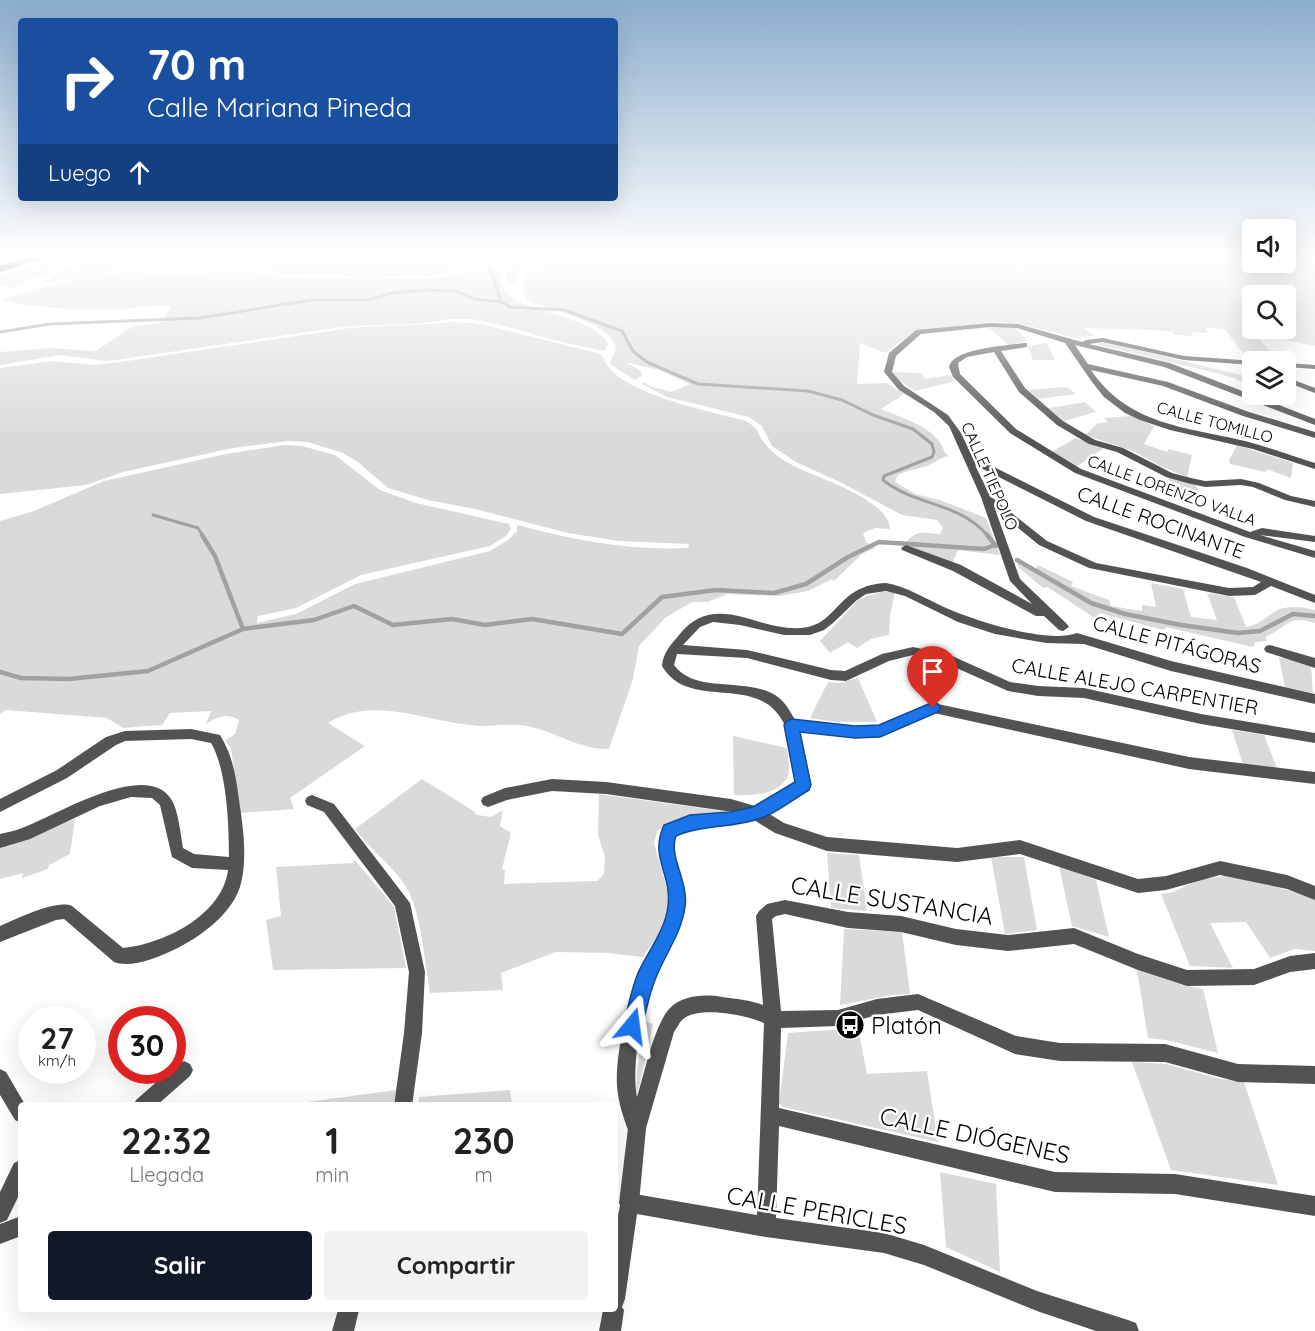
<!DOCTYPE html>
<html lang="es">
<head>
<meta charset="utf-8">
<style>
  body { margin:0; font-family:Quicksand,sans-serif; background:#f2f2f2; color:#222; height:100vh; display:flex; flex-direction:column; font-size:22px; white-space:nowrap }
  * { box-sizing:border-box; margin:0 }
  p { font-size:20px; color:#767676 }
  .icon { flex:none; width:33px; height:33px; fill:none; stroke:currentColor; stroke-width:2; stroke-linecap:round; stroke-linejoin:round }
  .map { position:relative; flex:1; overflow:hidden }
  .sheet { position:absolute; left:18px; top:1102px; width:600px; height:210px; display:flex; flex-direction:column; background:#fff; border-radius:6px; box-shadow:0 6px 24px #0002 }
  .sheet>* { flex:none }
  .guide { position:absolute; left:18px; top:18px; width:600px; height:183px; border-radius:6px; box-shadow:0 6px 24px #0002; background:#1a4fa0; color:#fff; overflow:hidden }
  .fabs { position:absolute; left:1242px; top:219px; display:grid; gap:12px }
  .fabs a { display:grid; place-items:center; width:54px; height:54px; border-radius:6px; background:#fff; box-shadow:0 6px 24px #0002; font-size:30px }
  .speed { position:absolute; left:18px; top:1006px; display:flex; gap:12px; font-size:30px; font-weight:700; text-align:center }
  .speed>* { display:grid; place-content:center; width:78px; height:78px; border-radius:50%; background:#fff; box-shadow:0 6px 24px #0002; line-height:1 }
  .speed small { font-size:15px; font-weight:400 }
  .speed .limit { border:9px solid #d22; background:#fff; color:#111 }
  .pin { position:absolute; display:grid; place-items:center; width:51px; height:51px; color:#fff; margin:-62px -26px; border-radius:50% 50% 50% 0; rotate:-45deg; box-shadow:0 0 6px #0007 }
  .pin .icon { rotate:45deg }
  .me { position:absolute; width:66px; margin:-33px; rotate:16deg; stroke-linejoin:round; filter:drop-shadow(0 0 4px #0008) }
  .turn { display:flex; align-items:center; gap:21px; height:126px; padding:0 30px; font-size:27px }
  .turn .icon { width:78px; height:78px; stroke-width:2.5 }
  .turn b { display:block; font-size:42px; line-height:51px }
  .then { display:flex; align-items:center; height:57px; padding:0 30px; background:#0003; gap:12px; font-size:22px }
  .eta { display:flex; justify-content:space-evenly; align-items:center; height:102px; text-align:center }
  .eta b { font-size:36px; font-weight:700; line-height:42px }
  .primary-button { display:flex; gap:12px; margin-top:auto; padding:12px 30px }
  .primary-button a { flex:1; height:69px; border-radius:6px; background:#111827; color:#fff; font-size:24px; font-weight:700; line-height:69px; text-align:center }
  .primary-button a+a { background:#f2f2f2; color:#222 }
  .map>svg:first-child { display:block }
  .green { fill:#dadada; fill-rule:evenodd }
  .lines { fill:none; stroke-linecap:round; stroke-linejoin:round }
  .stream-far1 { stroke:#a1a1a1; stroke-width:3 }
  .stream { stroke:#a1a1a1; stroke-width:4.5 }
  .motorway-casing { stroke:#dbdbdb; stroke-width:3 }
  .minor { fill:#535353; fill-rule:evenodd }
  .tertiary { fill:#535353; fill-rule:evenodd }
  .motorway { fill:#000; fill-rule:evenodd }
  .route { fill:#1a73e8; stroke:#114b97; stroke-width:1.5 }
  .labels { text-anchor:middle; dominant-baseline:central; stroke-width:5; stroke-linejoin:round; paint-order:stroke }
  .far-street-label { font-size:16px; fill:#000; stroke:#fff }
  .street-label { font-size:20px; fill:#000; stroke:#fff }
  .near-street-label { font-size:24px; fill:#000; stroke:#fff }
  .near-poi-label { font-size:24px; fill:#000; stroke:#fff; text-anchor:start }
</style>
</head>
<body>
<div class="map">
<svg width="1315" height="1331" viewBox="0 0 1315 1331">
  <rect width="100%" height="100%" fill="#fff"/>
  <!-- green -->
  <g class="green">
    <path d="M69,254H94L10,288L0,284V275Z"/>
    <path d="M103,254H401C425,266 472,241 496,262L432,276L413,275L360,278L335,274L290,275L257,269L178,271L123,270L48,284L46,281C61,267 83,261 103,254Z"/>
    <path d="M493,254H549L520,272L514,286H509L501,261Z"/>
    <path d="M553,254H1252V262H1286V254H1315V346L1290,341L1279,329H1252L1277,361L1247,359L1225,329L1206,328L1208,333L1192,332L1193,336L1175,335L1173,332L1154,330L1084,328L1094,336L1076,338L1021,324L994,322L916,330L885,353L860,343L857,384L887,383L904,394L881,409C902,418 925,424 939,441C944,447 942,451 949,456C940,457 934,464 926,466C916,470 906,470 897,476L895,482L915,494L940,500L986,518L1000,555L958,550L952,564L905,544C916,529 923,533 940,534L943,528L937,520L902,515L840,482L796,462L772,446L762,426L749,417L667,397L642,384L644,382L649,386L672,392L690,384L659,370L625,362L641,371L642,376L635,380L610,364C611,357 617,353 615,346C610,322 547,309 525,299C517,274 535,265 553,254ZM1252,296H1286V328H1252Z"/>
    <path d="M493,265L501,270V284C504,289 508,294 513,298C536,314 598,318 608,345L604,351L561,342L497,324L470,319H452L413,324L349,326L108,361L60,355L0,365V352L49,348L96,351L133,326L161,323L171,306C154,304 137,308 120,309C81,311 38,308 0,300L50,285L122,272L176,274L248,271L279,277L304,278L425,279L443,277Z"/>
    <path d="M453,322L481,324L597,353L603,356C610,392 713,412 746,421C762,431 756,434 766,445C774,455 789,464 800,469C823,479 890,502 890,529L875,528L863,533L866,542L875,548L862,554L834,581L832,579L808,591L779,596L728,594L707,602H692L665,618L639,646L633,679L609,749C578,750 552,729 521,725C508,724 493,726 480,726C429,723 374,694 328,723L365,746L290,798L294,809L240,813L231,748L225,741L235,734L239,720C227,712 216,717 206,724L211,711L170,713L162,725L123,728L107,718L6,710L0,714V521L34,511L104,481L226,454L284,445L302,446L335,455L380,490L416,503L509,524L511,529L506,536L490,546L361,575L296,608L258,616L257,623L296,614L355,584L490,551L508,540L517,531V525C572,540 631,551 688,548L689,544L619,541L568,533L475,509L428,500L388,488L358,462L343,453L308,442L288,441L233,448L123,472L86,485L0,494V368L53,361L93,365L120,362L350,328C385,325 418,326 453,322Z"/>
    <path d="M988,327L1015,328L1028,341L1009,345Z"/>
    <path d="M1105,342L1241,375L1252,379V387L1234,378L1204,370L1099,345V343Z"/>
    <path d="M1047,343L1055,360H1033L1028,346Z"/>
    <path d="M893,372L921,373L925,379L950,375L956,381L915,391L897,379Z"/>
    <path d="M1067,387L1076,394L1038,399L1029,390Z"/>
    <path d="M1085,402L1096,412L1064,421L1049,408Z"/>
    <path d="M1131,416L1154,426L1144,444L1167,452L1169,449L1192,455L1187,477L1160,466L1133,451L1085,435L1098,423L1108,422L1104,418Z"/>
    <path d="M1076,438L1104,448L1076,467L1051,452Z"/>
    <path d="M1237,445L1293,463L1291,478L1267,469L1265,472L1230,464L1229,460Z"/>
    <path d="M1168,477L1196,485L1201,499L1172,493Z"/>
    <path d="M1018,558L1035,569L1038,565L1073,582L1071,586L1109,600L1111,606L1142,611V605L1156,607L1151,583L1183,589L1191,617L1217,620L1207,593L1234,597L1246,627C1259,625 1265,617 1276,611C1286,605 1304,607 1315,610V623C1288,614 1288,627 1265,637L1267,641L1255,642L1253,647L1166,627L1164,630L1099,613L1098,620L1047,587L1043,588L1018,567Z"/>
    <path d="M881,592H895L890,616L889,635L871,639L857,648L848,642L830,653L820,641L859,599Z"/>
    <path d="M1279,658H1288L1311,665L1313,693L1285,687Z"/>
    <path d="M858,678L877,722H837L810,718L828,682L839,683Z"/>
    <path d="M1232,730L1264,735L1277,768L1243,764Z"/>
    <path d="M733,736L787,748C787,756 790,765 789,772C784,795 752,796 734,795Z"/>
    <path d="M422,779L472,810L477,815L491,817L503,810L500,826L511,833L502,869L505,870L504,884L597,881L604,874L605,857L598,835L599,794L729,812L689,815L658,830L654,843L668,892L669,905L658,935L643,957L608,953L556,952L501,973L503,990L430,993C424,961 422,912 405,885C391,864 369,849 355,829Z"/>
    <path d="M75,819L70,854L49,865L48,869L22,878L23,873L0,879V845Z"/>
    <path d="M827,853L859,855L867,911L831,908Z"/>
    <path d="M991,857H1024L1037,930L1005,934Z"/>
    <path d="M355,860L394,907L406,968L273,970L266,920L281,916L276,867L353,863Z"/>
    <path d="M1059,866L1096,880L1109,937L1072,926Z"/>
    <path d="M1226,876L1258,882L1315,898V951L1295,949L1270,958L1246,922L1210,923L1233,968L1190,966L1161,894L1173,892L1201,879Z"/>
    <path d="M844,929L902,932L910,994L892,995L840,1005Z"/>
    <path d="M1137,970L1183,985L1203,989L1218,1053L1166,1040L1148,1038Z"/>
    <path d="M645,1021L653,1024C650,1036 640,1090 636,1095L637,1069Z"/>
    <path d="M858,1028L867,1074L927,1071L938,1142L783,1107L779,1103L788,1033Z"/>
    <path d="M1132,1062L1166,1064L1221,1079L1244,1082L1278,1185L1171,1170Z"/>
    <path d="M397,1090L395,1105L292,1104Z"/>
    <path d="M510,1090L512,1105H418L419,1097Z"/>
    <path d="M940,1172L996,1184L1000,1272L946,1247Z"/>
  </g>
  <g class="lines">
    <!-- stream-far1 -->
    <g class="stream-far1">
      <path d="M392,254L415,259L454,254"/>
      <path d="M479,254L490,267L501,302L510,307L564,310L622,331L633,351L647,362L698,384L808,391L842,400L873,415L913,429L932,444L934,452L932,457L884,476L883,480C917,507 958,501 988,536"/>
      <path d="M0,332L50,324L200,318L311,300H368L393,293L428,290L456,291L474,299L501,302"/>
      <path d="M153,515L198,528L203,536"/>
    </g>
    <!-- stream -->
    <g class="stream">
      <path d="M202,535L215,556L243,629L314,620L354,606L393,625L452,619L485,625L532,619L622,634L662,597L716,590L774,593L806,584L848,557L879,542L984,549L995,545"/>
      <path d="M987,535L996,546"/>
      <path d="M1017,560L1091,603L1125,614L1181,625L1238,633L1260,631L1293,614L1315,616"/>
      <path d="M0,672L21,678L69,679L148,671L243,629"/>
    </g>
    <!-- motorway casing -->
    <g class="motorway-casing">
      <path id="motorway" d="M40,254H55L0,272V266Z"/>
    </g>
    <!-- minor -->
    <g class="minor">
      <path d="M990,323L1018,324L1082,342L1086,340L1103,338L1184,356L1255,361L1252,362V365L1184,360L1103,342L1089,344L1170,363L1315,419V425L1164,367L1075,345L1088,364L1168,382L1249,412L1315,432V438L1243,416L1163,386L1091,370C1128,425 1186,427 1245,441C1268,447 1292,456 1315,463V469L1253,449L1170,430L1140,420L1125,413L1104,397L1092,382L1065,343L1017,328L990,327L921,334L896,356L892,372L904,386L948,415L961,433L972,456L1094,517L1247,568L1315,595V603L1271,586L1255,595L1229,596L1089,568L1039,545L995,509L1020,579L1067,624L1069,627L1063,631L1059,630L1044,616H1036L953,571L902,550L901,548L906,545L961,565L1032,604L1010,581L981,497L949,426L934,412L899,390L884,372L889,353L916,330ZM975,465L1086,521L1261,582L1253,587L1229,588L1096,563L1047,541L990,496Z"/>
      <path d="M1024,343H1027V347L1001,351L1025,388L1063,421L1095,440L1123,448L1172,473L1191,478L1205,481L1241,479L1259,483L1291,496L1315,501V507L1285,500L1253,487L1241,485L1205,487L1187,483L1166,477L1117,452L1089,444L1057,425L1019,392L994,352L967,357L958,363L960,374L1016,429L1081,469L1250,532L1262,528L1315,536V542L1260,535L1315,551V558L1245,537L1075,473L1010,433L953,377L949,367C953,348 1007,346 1024,343Z"/>
      <path d="M1286,363L1315,365V369L1286,367Z"/>
      <path d="M1286,377L1315,388V393L1286,382Z"/>
      <path d="M886,583C908,587 926,599 946,608C976,621 1047,644 1077,633L1171,661L1315,694V704L1171,671L1084,644L1046,643L995,634L958,622L905,596L886,591L866,594L857,600L833,623L824,630L810,635H784L740,625L713,622L700,627L683,645L747,650L831,670L845,671L882,654L913,647L950,655L1010,682L1038,686L1084,688L1201,714L1315,733V743L1201,724L1084,698L1038,696L1008,691L943,662L913,655L889,661L846,681L831,680L747,658L677,654L674,665C695,694 745,677 775,695C785,701 790,711 795,720L855,727L879,726L933,703L1189,757L1315,772V784L1189,769L934,713L880,736L855,737L800,731L810,785L808,789L768,813L784,823L827,837L957,848L1020,840L1138,879L1166,876L1220,861L1287,875L1315,886V900L1287,889L1220,875L1166,890L1138,893L1020,854L957,862L827,851L775,833L754,820C728,826 700,824 675,835C669,860 686,883 684,908C681,932 666,953 655,975C642,1002 631,1068 637,1097C644,1075 654,1026 669,1009C682,995 705,994 722,997C737,999 750,1000 763,1005L756,916L759,911L767,904L785,900L848,912L901,916L956,929L1008,935L1074,928L1138,954L1187,970L1254,969L1290,956L1315,953V969L1290,972L1254,985L1187,986L1138,970L1074,944L1008,951L956,945L901,932L848,928L785,914L776,916L772,919L781,1011L838,1010L877,999L918,994L1016,1036L1060,1043L1165,1044L1238,1064L1315,1066V1084L1238,1082L1165,1062L1060,1061L1015,1054L918,1010L877,1015L838,1026L781,1028L779,1108L1055,1172L1175,1174L1315,1196V1216L1175,1194L1055,1192L779,1126L776,1218L884,1233L924,1245L1037,1291L1128,1320L1136,1323L1139,1331H1096L1037,1311L924,1265L884,1253L766,1237L637,1214L625,1299L622,1307L624,1310L621,1331H599L603,1310H615V1230L622,1196L629,1193L757,1215L764,1023C746,1015 698,1005 682,1020C679,1023 677,1028 674,1032L644,1135L637,1137L630,1135C624,1120 618,1102 617,1086C615,1055 628,998 641,970C650,949 665,931 668,907C672,879 651,854 664,826L690,816L733,812L606,794L552,791L507,800L488,807L483,805L481,801L483,797L505,788L552,779L606,782L731,799L755,806L796,782C793,764 793,745 786,728C762,669 690,714 662,666C663,652 671,645 679,635C717,587 763,637 808,627C839,620 839,585 886,583Z"/>
      <path d="M1270,645L1315,658V668L1266,652L1264,649L1266,646Z"/>
      <path d="M191,729L220,735C233,756 236,777 239,800C243,827 248,860 240,887C230,917 195,941 167,953C153,959 130,968 114,962L64,919L56,920L0,942V926C17,919 56,899 72,906L123,948C163,944 222,916 228,870L192,868L172,857L160,805L152,798L131,797L100,806L30,839L0,848V834C7,832 15,831 22,828C54,817 145,759 171,799C178,809 181,835 183,848L194,854L229,857C229,826 227,770 211,743L191,739L125,741L116,745L67,778L0,812V799L57,770L106,737L125,731Z"/>
      <path d="M312,795L334,804L410,903L425,972L422,1033L412,1106H394L404,1033L409,972L395,906L324,812L307,805L305,801L307,797Z"/>
      <path d="M184,1061L190,1064L193,1070L190,1076L156,1106H133L136,1100L169,1071H172V1068Z"/>
      <path d="M0,1069L6,1072L26,1106H21V1123L15,1120L0,1095Z"/>
      <path d="M21,1160V1191L7,1220L0,1223V1192L14,1163Z"/>
      <path d="M21,1216V1236L0,1244V1224Z"/>
      <path d="M338,1310H359L354,1331H332Z"/>
    </g>
    <!-- tertiary -->
    <path class="tertiary" d="M637,1119L644,1121L646,1128L639,1203L636,1210L629,1213L622,1210L619,1203L628,1128L630,1121Z"/>
    <!-- motorway -->
    <use href="#motorway" class="motorway"/>
  </g>
  <!-- sky -->
  <linearGradient id="sky" x2="0" y2="1"><stop stop-color="#8baccc"/><stop offset="0.58" stop-color="#fff"/><stop offset="1" stop-color="#fff" stop-opacity="0"/></linearGradient>
  <rect width="1315" height="441" fill="url(#sky)"/>
  <!-- route -->
  <path class="route" d="M933,702L938,704L940,708L938,712L880,737L855,738L800,732L811,785L809,790C792,800 774,815 755,820C729,828 701,825 676,836C668,856 689,882 685,907C681,935 664,955 655,980C648,997 646,1016 639,1033L632,1036L626,1033L623,1026C628,1009 631,990 638,973C648,951 665,931 668,906C672,873 649,858 664,825L690,815L730,812L753,807L795,782L784,725L787,721L792,719L855,726L879,725Z"/>
  <!-- icons -->
  <defs>
    <g id="bus-disc" transform="scale(1.5)"><circle r="9.5" fill="#000" stroke="#fff"/><path d="M-5-6H5V4H4V6H2V4H-2V6H-4V4H-5ZM-3.5-4V0h7V-4ZM-3.5 1.2v1.5H-2V1.2ZM2 1.2v1.5H3.5V1.2Z" fill="#fff"/></g>
  </defs>
  <g fill-rule="evenodd">
    <use href="#bus-disc" x="850" y="1025"/>
  </g>
  <g class="labels">
    <!-- far-street labels -->
    <g class="far-street-label">
      <text transform="translate(1215 422) rotate(15)">CALLE TOMILLO</text>
      <text transform="translate(990 476) rotate(66)">CALLE TIEPOLO</text>
      <text transform="translate(1172 490) rotate(20)">CALLE LORENZO VALLA</text>
    </g>
    <!-- street labels -->
    <g class="street-label">
      <text transform="translate(1161 522) rotate(20)">CALLE ROCINANTE</text>
      <text transform="translate(1177 644) rotate(15)">CALLE PITÁGORAS</text>
      <text transform="translate(1135 686) rotate(10)">CALLE ALEJO CARPENTIER</text>
    </g>
    <!-- near-street labels -->
    <g class="near-street-label">
      <text transform="translate(892 900) rotate(9)">CALLE SUSTANCIA</text>
      <text transform="translate(975 1135) rotate(12)">CALLE DIÓGENES</text>
      <text transform="translate(817 1210) rotate(10)">CALLE PERICLES</text>
    </g>
    <!-- near-poi labels -->
    <g class="near-poi-label">
      <text x="871" y="1025">Platón</text>
    </g>
  </g>
</svg>
<div class="fabs">
<a><svg class="icon" aria-label="sound" viewBox="0 0 24 24"><path d="M4 9h4l5-4v14l-5-4H4zM17 9q2 3 0 6"/></svg></a>
<a><svg class="icon" aria-label="search" viewBox="0 0 24 24"><circle cx="10" cy="10" r="6"/><path d="M15 15l6 6"/></svg></a>
<a><svg class="icon" aria-label="layers" viewBox="0 0 24 24"><path d="M12 4l9 5-9 5-9-5zM3 14l9 5 9-5"/></svg></a>
</div>
<div class="speed"><div>27<small>km/h</small></div><div class="limit">30</div></div>
<div class="pin" style="left:933px;top:708px;background:#d93025"><svg class="icon" aria-label="arrive" viewBox="0 0 24 24"><path d="M6 21V4h12l-3 4 3 4H6"/></svg></div>
<svg class="me" style="left:632px;top:1026px" viewBox="-20 -20 40 40"><path d="M0-17L14 15 0 8-14 15z" fill="#1a73e8" stroke="#fff" stroke-width="4"/></svg>
<div class="guide">
<div class="turn"><svg class="icon" aria-label="right" viewBox="0 0 24 24"><path d="M7 20v-9h11M14 6l5 5-5 5"/></svg><div><b>70 m</b>Calle Mariana Pineda</div></div>
<div class="then">Luego<svg class="icon" aria-label="ahead" viewBox="0 0 24 24"><path d="M12 20V5M6 11l6-6 6 6"/></svg></div>
</div>
<section class="sheet">
<div class="eta">
<div><b>22:32</b><p>Llegada</p></div>
<div><b>1</b><p>min</p></div>
<div><b>230</b><p>m</p></div>
</div>
<div class="primary-button"><a>Salir</a><a>Compartir</a></div>
</section>
</div>
</body>
</html>
